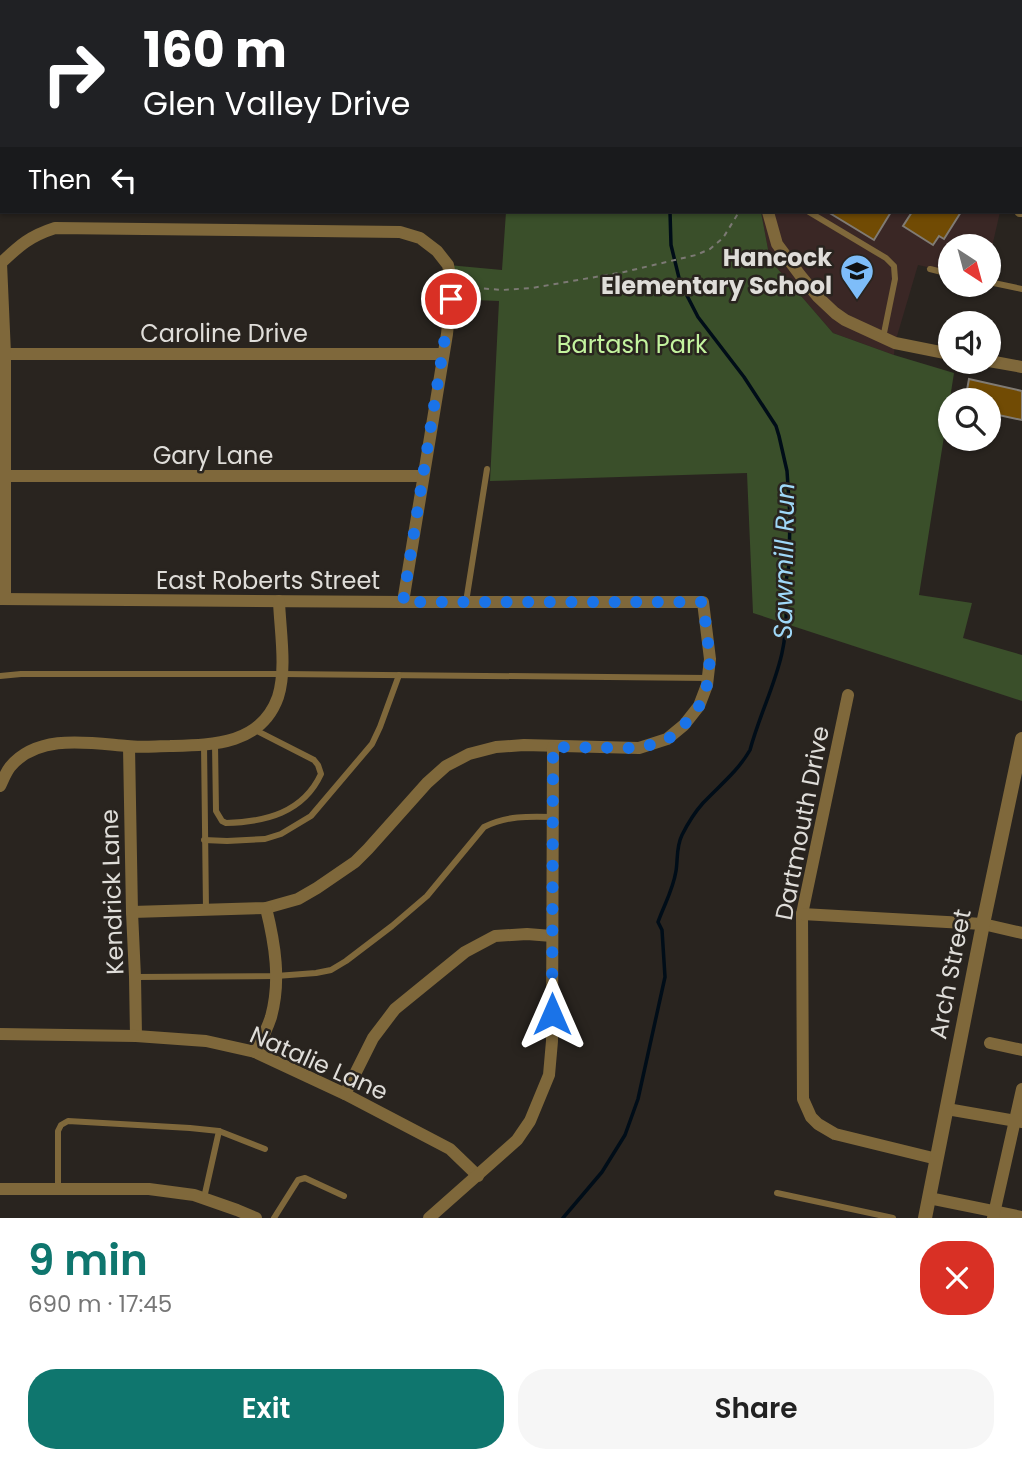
<!DOCTYPE html>
<html lang="en">
<head>
<meta charset="utf-8">
<style>
  body { margin:0; font-family:Poppins,sans-serif; background:#f6f6f6; color:#222; height:100vh; display:flex; flex-direction:column; font-size:26px; white-space:nowrap }
  * { box-sizing:border-box; margin:0 }
  p { font-size:23px; color:#767676 }
  .icon { flex:none; width:38px; height:38px; fill:none; stroke:currentColor; stroke-width:2; stroke-linecap:round; stroke-linejoin:round }
  .map { position:relative; height:1218px; overflow:hidden }
  .details { display:flex; flex-direction:column; background:#fff; flex:1 }
  .details>* { flex:none }
  .banner { position:absolute; left:0px; top:0px; width:1022px; height:214px; box-shadow:0 2px 5px #0004; background:#202124; color:#fff; overflow:hidden }
  .needle { width:46px; rotate:144deg }
  .fabs { position:absolute; left:938px; top:234px; display:grid; gap:14px }
  .fabs a { display:grid; place-items:center; width:63px; height:63px; border-radius:50%; background:#fff; box-shadow:0 2px 5px #0004; font-size:35px }
  .pin { position:absolute; display:grid; place-items:center; width:60px; height:60px; color:#fff; margin:-30px; border:4px solid #fff; border-radius:50%; box-shadow:0 2px 7px #0007 }
  .me { position:absolute; width:77px; margin:-38px; rotate:0deg; stroke-linejoin:round; filter:drop-shadow(0 0 5px #0008) }
  .turn { display:flex; align-items:center; gap:24px; height:147px; padding:0 28px; font-size:32px }
  .turn .icon { width:91px; height:91px; stroke-width:2.5 }
  .turn b { display:block; font-size:49px; line-height:60px }
  .then { display:flex; align-items:center; height:66px; padding:0 28px; background:#0003; gap:14px; font-size:26px }
  .round { display:grid; place-items:center; flex:none; width:74px; height:74px; border-radius:28px; background:#f6f6f6 }
  .overview { display:flex; align-items:center; justify-content:space-between; height:119px; padding:0 28px }
  h1 { font-size:42px; font-weight:600; line-height:52px; color:#0f766e }
  .action { display:flex; gap:14px; margin-top:auto; padding:14px 28px }
  .action a { flex:1; height:80px; border-radius:28px; background:#0f766e; color:#fff; font-size:28px; font-weight:600; line-height:80px; text-align:center }
  .action a+a { background:#f6f6f6; color:#222 }
  .map>svg:first-child { display:block }
  .education { fill:#3a2725 }
  .green { fill:#3a4f2a }
  .lines { fill:none; stroke-linecap:round; stroke-linejoin:round }
  .stream { stroke:#000d18; stroke-width:3.5 }
  .building { fill:#714b04; stroke:#807b74; stroke-width:2 }
  .path { stroke:#7c7974; stroke-width:2; stroke-dasharray:5 5; stroke-linecap:butt }
  .service { stroke:#7f683b; stroke-width:6 }
  .minor { stroke:#7f683b; stroke-width:12 }
  .tertiary { stroke:#7f683b; stroke-width:14 }
  .route { stroke:#1a73e8; stroke-width:12; stroke-dasharray:0 21.6 }
  .labels { text-anchor:middle; dominant-baseline:central; stroke-width:5; stroke-linejoin:round; paint-order:stroke }
  .poi-label { font-size:24px; font-weight:bold; fill:#dfddd9; stroke:#29241f; text-anchor:end }
  .street-label { font-size:24px; fill:#dfddd9; stroke:#29241f }
  .park-label { font-size:24px; fill:#c3f39e; stroke:#29241f }
  .water-label { font-size:26px; font-style:italic; fill:#9fd8f8; stroke:#29241f }
</style>
</head>
<body>
<div class="map">
<svg width="1022" height="1218" viewBox="0 0 1022 1218">
  <rect width="100%" height="100%" fill="#29241f"/>
  <!-- education -->
  <path class="education" d="M761,212H1000L989,260V247H950V272L918,265L895,343L894,355L833,333L770,260Z"/>
  <!-- green -->
  <g class="green">
    <rect x="178" y="0" width="580" height="2"/>
    <path d="M506,212H761L770,260L833,333L894,355L954,373L919,595L972,603L963,638L1022,655V701L753,613L747,473L490,481L499,301L451,299L448,265L502,270Z"/>
  </g>
  <g class="lines">
    <!-- stream -->
    <g class="stream">
      <path d="M549,0L550,2"/>
      <path d="M563,1218L602,1172L625,1135L638,1099L665,977L662,930L658,922C664,905 673,890 676,871C678,859 676,847 682,835C687,825 695,812 703,803C720,785 738,771 750,750C765,695 792,658 785,596L787,591L786,581L789,565L790,516L787,471L779,436L776,426L744,377L698,317L680,282L671,245L670,212"/>
    </g>
  </g>
  <!-- building -->
  <g class="building">
    <path d="M828,212H891L874,240Z"/>
    <path d="M912,212H961L944,239L939,236L933,245L903,226Z"/>
    <path d="M969,379L1022,391V420L989,413V401H965Z"/>
  </g>
  <g class="lines">
    <!-- path -->
    <path class="path" d="M464,287L502,290L532,288L624,272L696,255L710,249L723,238L739,212"/>
    <!-- service -->
    <g class="service">
      <path d="M0,86H2"/>
      <path d="M809,212L886,258L894,266L895,279L883,338"/>
      <path d="M930,269L950,274"/>
      <path d="M989,282L1022,289"/>
      <path d="M466,602L487,469"/>
      <path d="M0,676L21,674H282L708,678"/>
      <path d="M204,744L206,910"/>
      <path d="M215,744L216,811L222,821L226,823C265,822 303,813 321,774L318,765L314,760L255,730"/>
      <path d="M204,840L227,841L265,839L281,834L311,816L372,744L380,727L399,675"/>
      <path d="M136,977L276,976L316,973L331,970L346,961L392,926L427,896L484,827C506,816 528,816 553,817"/>
      <path d="M219,1131L265,1149"/>
      <path d="M58,1189V1131L61,1125L68,1121L190,1128L219,1131L204,1198"/>
      <path d="M777,1193L893,1218"/>
      <path d="M274,1218L298,1180L305,1178L344,1196"/>
    </g>
    <!-- minor -->
    <g class="minor">
      <path d="M952,2L953,0"/>
      <path d="M1020,54L1022,55"/>
      <path d="M1020,211H1022"/>
      <path d="M768,212L777,244L800,275L818,297L835,313L845,320L895,343L950,354"/>
      <path d="M5,354H443"/>
      <path d="M989,361L1022,367"/>
      <path d="M4,476H423"/>
      <path d="M0,599L403,602H703L710,659L707,685L699,706L684,725L667,739L639,748L524,745L496,747L469,754L446,766L427,783L368,849L355,862L317,888L298,899L266,908L132,912"/>
      <path d="M5,599V354L1,263C20,245 30,236 55,228L400,232L420,238L437,251L448,265L452,286L447,334L403,602"/>
      <path d="M848,695L802,914L803,1099L811,1117L818,1124L835,1134L937,1159"/>
      <path d="M129,747L132,912L135,977L136,1036"/>
      <path d="M0,786C3,780 6,772 10,767C38,733 90,743 127,746C141,748 156,746 170,746C212,745 261,745 278,697C287,669 280,630 279,601"/>
      <path d="M802,914L983,924L1022,933"/>
      <path d="M0,1034L136,1036L206,1041L255,1052L345,1094L450,1149L478,1176"/>
      <path d="M990,1043L1022,1050"/>
      <path d="M255,1052C261,1041 267,1029 271,1017C281,981 275,944 266,908"/>
      <path d="M345,1094L373,1038L395,1009L465,952L495,936L527,934L552,936"/>
      <path d="M947,1109L1022,1122"/>
      <path d="M0,1189H149L194,1195L237,1210L256,1218"/>
      <path d="M929,1198L1022,1217"/>
      <path d="M429,1218L517,1140L530,1121L549,1075L552,1041L553,747"/>
      <path d="M993,1218L1022,1089"/>
    </g>
    <!-- tertiary -->
    <path class="tertiary" d="M925,1218L983,924L1022,739"/>
  </g>
  <g class="lines">
    <!-- route -->
    <path class="route" d="M451,299L403,602H703L710,659L707,685L699,706L684,725L667,740L639,748L553,747L552,1014"/>
  </g>
  <!-- icons -->
  <defs>
    <g id="school-pin" transform="scale(1.75)"><path d="M0 17L-7.5 6A9.5 9.5 0 1 1 7.5 6Z" fill="#7ebdf9" stroke="#29241f"/><path d="M0-5L7-2L0 1L-7-2ZM-4 1L0 2.5L4 1V4Q0 6-4 4Z" fill="#111"/></g>
  </defs>
  <g fill-rule="evenodd">
    <use href="#school-pin" x="857" y="271"/>
  </g>
  <g class="labels">
    <!-- poi labels -->
    <g class="poi-label">
      <text x="832" y="257">Hancock<tspan x="832" dy="28">Elementary School</tspan></text>
    </g>
    <!-- street labels -->
    <g class="street-label">
      <text x="224" y="333">Caroline Drive</text>
      <text x="213" y="455">Gary Lane</text>
      <text x="268" y="580">East Roberts Street</text>
      <text transform="translate(802 823) rotate(-79)">Dartmouth Drive</text>
      <text transform="translate(112 892) rotate(-92)">Kendrick Lane</text>
      <text transform="translate(950 974) rotate(-79)">Arch Street</text>
      <text transform="translate(319 1063) rotate(24)">Natalie Lane</text>
    </g>
    <!-- park labels -->
    <g class="park-label">
      <text x="632" y="344">Bartash Park</text>
    </g>
    <!-- water labels -->
    <g class="water-label">
      <text transform="translate(784 561) rotate(-89)">Sawmill Run</text>
    </g>
  </g>
</svg>
<div class="fabs">
<a><svg class="needle" viewBox="-14 -14 28 28"><path d="M0-13l5 13h-10z" fill="#e53935"/><path d="M0 13l5-13h-10z" fill="#767676"/></svg></a>
<a><svg class="icon" aria-label="sound" viewBox="0 0 24 24"><path d="M4 9h4l5-4v14l-5-4H4zM17 9q2 3 0 6"/></svg></a>
<a><svg class="icon" aria-label="search" viewBox="0 0 24 24"><circle cx="10" cy="10" r="6"/><path d="M15 15l6 6"/></svg></a>
</div>
<div class="pin" style="left:451px;top:299px;background:#d93025"><svg class="icon" aria-label="arrive" viewBox="0 0 24 24"><path d="M6 21V4h12l-3 4 3 4H6"/></svg></div>
<svg class="me" style="left:552px;top:1014px" viewBox="-20 -20 40 40"><path d="M0-17L14 15 0 8-14 15z" fill="#1a73e8" stroke="#fff" stroke-width="4"/></svg>
<div class="banner">
<div class="turn"><svg class="icon" aria-label="right" viewBox="0 0 24 24"><path d="M7 20v-9h11M14 6l5 5-5 5"/></svg><div><b>160 m</b>Glen Valley Drive</div></div>
<div class="then">Then<svg class="icon" aria-label="left" viewBox="0 0 24 24"><path d="M17 20v-9H6M10 6l-5 5 5 5"/></svg></div>
</div>
</div>
<section class="details">
<div class="overview"><div><h1>9 min</h1><p>690 m · 17:45</p></div><a class="round" style="background:#d93025;color:#fff"><svg class="icon" aria-label="close" viewBox="0 0 24 24"><path d="M6 6l12 12M18 6L6 18"/></svg></a></div>
<div class="action"><a>Exit</a><a>Share</a></div>
</section>
</body>
</html>
